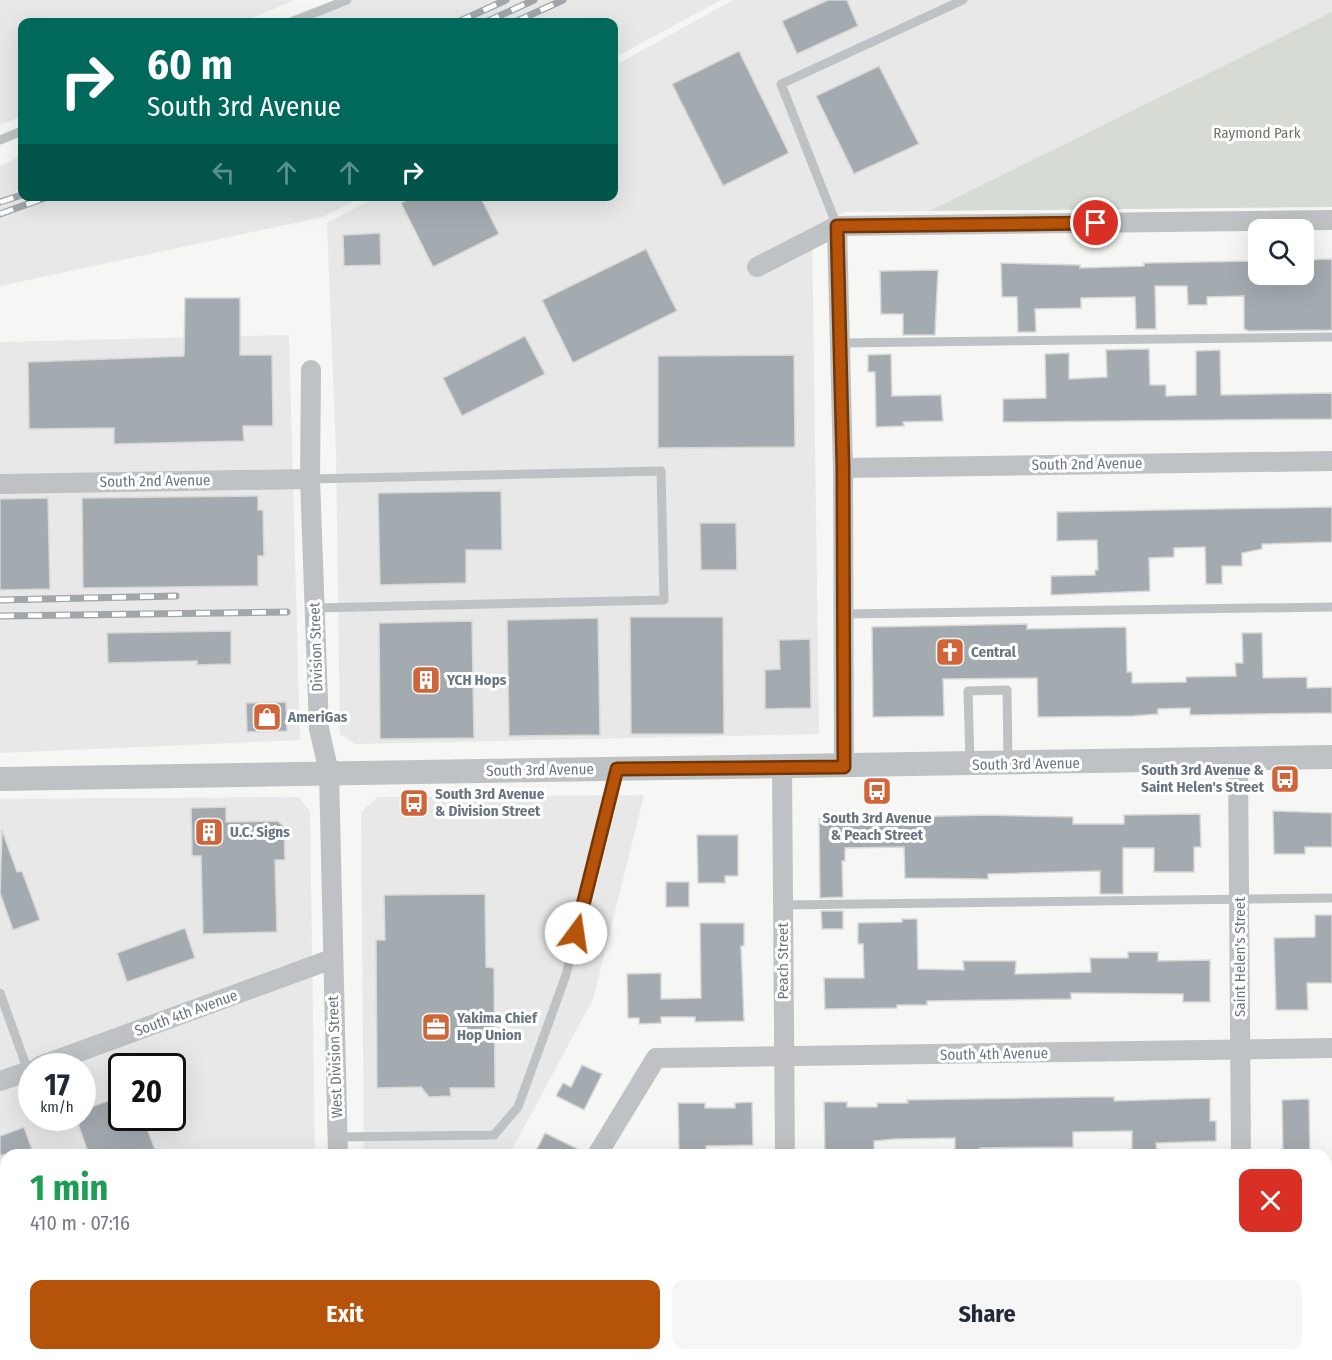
<!DOCTYPE html>
<html lang="en">
<head>
<meta charset="utf-8">
<style>
  body { margin:0; font-family:"Fira Sans Condensed",sans-serif; background:#f6f6f7; color:#1f2937; height:100vh; display:flex; flex-direction:column; font-size:22px; white-space:nowrap }
  * { box-sizing:border-box; margin:0 }
  p { font-size:20px; color:#747a83 }
  .icon { flex:none; width:33px; height:33px; fill:none; stroke:currentColor; stroke-width:2; stroke-linecap:round; stroke-linejoin:round }
  .map { position:relative; flex:1; overflow:hidden }
  .panel { position:absolute; left:0px; top:1149px; width:1332px; height:212px; display:flex; flex-direction:column; background:#fff; border-radius:18px 18px 0 0; box-shadow:0 6px 24px #0002 }
  .panel>* { flex:none }
  .hud { position:absolute; left:18px; top:18px; width:600px; height:183px; border-radius:12px; box-shadow:0 6px 24px #0002; background:#00695c; color:#fff; overflow:hidden }
  .fabs { position:absolute; left:1248px; top:219px; display:grid; gap:12px }
  .fabs a { display:grid; place-items:center; width:66px; height:66px; border-radius:12px; background:#fff; box-shadow:0 6px 24px #0002; font-size:30px }
  .speed { position:absolute; left:18px; top:1053px; display:flex; gap:12px; font-size:30px; font-weight:700; text-align:center }
  .speed>* { display:grid; place-content:center; width:78px; height:78px; border-radius:50%; background:#fff; box-shadow:0 6px 24px #0002; line-height:1 }
  .speed small { font-size:15px; font-weight:400 }
  .speed .limit { border:3px solid #111; border-radius:9px; background:#fff; color:#111 }
  .pin { position:absolute; display:grid; place-items:center; width:51px; height:51px; color:#fff; margin:-26px; border:3px solid #fff; border-radius:50%; box-shadow:0 2px 6px #0007 }
  .me { position:absolute; width:66px; margin:-33px; rotate:14deg; stroke-linejoin:round; filter:drop-shadow(0 0 4px #0008) }
  .turn { display:flex; align-items:center; gap:21px; height:126px; padding:0 30px; font-size:27px }
  .turn .icon { width:78px; height:78px; stroke-width:2.5 }
  .turn b { display:block; font-size:42px; line-height:51px }
  .lanes { display:flex; align-items:center; height:57px; padding:0 30px; background:#0003; justify-content:center; gap:30px; direction:ltr }
  .lanes .off { opacity:.35 }
  .round { display:grid; place-items:center; flex:none; width:63px; height:63px; border-radius:12px; background:#f6f6f7 }
  .head { display:flex; align-items:center; justify-content:space-between; height:102px; padding:0 30px }
  h1 { font-size:36px; font-weight:700; line-height:45px; color:#1e9e55 }
  .action { display:flex; gap:12px; margin-top:auto; padding:12px 30px }
  .action a { flex:1; height:69px; border-radius:12px; background:#b45309; color:#fff; font-size:24px; font-weight:700; line-height:69px; text-align:center }
  .action a+a { background:#f6f6f7; color:#1f2937 }
  .map>svg:first-child { display:block }
  .built { fill:#e7e8e7; fill-rule:evenodd }
  .green { fill:#d6dbd4 }
  .building { fill:#a4abb0; stroke:#d8d8d6; stroke-width:1.5 }
  .lines { fill:none; stroke-linecap:round; stroke-linejoin:round }
  .service { stroke:#bec2c5; stroke-width:9 }
  .minor { stroke:#bec2c5; stroke-width:20 }
  .tertiary { stroke:#bec2c5; stroke-width:24 }
  .rail-casing { stroke:#a0a6ab; stroke-width:7 }
  .rail { stroke:#fff; stroke-width:4.5; stroke-dasharray:14; stroke-linecap:butt }
  .route-casing { stroke:#753606; stroke-width:15 }
  .route { stroke:#b45309; stroke-width:10 }
  .labels { text-anchor:middle; dominant-baseline:central; stroke-width:6; stroke-linejoin:round; paint-order:stroke }
  .park-label { font-size:15px; fill:#6a7a67; stroke:#fff }
  .street-label { font-size:15px; fill:#697682; stroke:#fff }
  .poi-label { font-size:15px; font-weight:bold; fill:#697682; stroke:#fff; text-anchor:start }
</style>
</head>
<body>
<div class="map">
<svg width="1332" height="1360" viewBox="0 0 1332 1360">
  <rect width="100%" height="100%" fill="#f6f7f4"/>
  <!-- built -->
  <g class="built">
    <path d="M0,0H295L242,22H22V116L0,125Z"/>
    <path d="M351,0H721L614,58V22H303Z"/>
    <path d="M733,0H1332V12L929,211L846,212L812,228L819,734L355,744L340,734L336,452L327,223L376,197L614,196V66Z"/>
    <path d="M22,155V196L361,197L323,217L0,286V166Z"/>
    <path d="M289,335L300,740L0,753V342Z"/>
    <path d="M644,795L593,999L509,1155H364L361,812L378,797Z"/>
    <path d="M298,797L310,811L315,1155H6V1354L178,1355L163,1360H0V799ZM32,1066H82V1118H32ZM122,1066H172V1118H122Z"/>
  </g>
  <!-- green -->
  <path class="green" d="M1332,12V207L929,211Z"/>
  <!-- building -->
  <g class="building">
    <path d="M828,0H847L858,26L797,54L782,21Z"/>
    <path d="M739,51L789,153L723,186L672,84Z"/>
    <path d="M879,66L919,144L854,174L816,96Z"/>
    <path d="M414,196H480L499,234L433,267L401,203Z"/>
    <path d="M380,233L381,265L344,266L343,235Z"/>
    <path d="M646,249L677,311L573,363L542,300Z"/>
    <path d="M1332,259V330L1249,331L1244,329V296L1207,297V305H1188L1187,286H1155L1156,329H1136L1135,297L1081,298V308L1035,309L1036,332H1018L1017,297H1002L1001,263L1080,265V268L1144,266V263L1255,261V274H1304V260Z"/>
    <path d="M938,270L935,335H903V314H881L880,271Z"/>
    <path d="M185,298H240V355H272L273,426H243L244,441L114,444V428L29,429L28,362L184,356Z"/>
    <path d="M525,336L545,374L462,416L443,378Z"/>
    <path d="M1149,349L1150,385H1166V396L1196,395V351L1220,350L1221,395L1332,393V419L1003,422V399L1046,398L1045,354L1069,353V379L1107,377L1106,350Z"/>
    <path d="M891,354L892,396L941,395L943,421L903,422L904,426L876,427L875,372H868V355Z"/>
    <path d="M794,355L795,447L658,448V356Z"/>
    <path d="M501,491L502,550H466V583L380,585L378,493Z"/>
    <path d="M258,496V510H263L264,556H258V586L83,588L82,498Z"/>
    <path d="M48,498L50,589L0,590V499Z"/>
    <path d="M1332,507V542L1262,544V549L1242,553V566H1222V584H1206L1205,547L1174,548V557L1149,558L1150,591L1051,595V576L1095,575V570H1098L1097,540L1057,541V512Z"/>
    <path d="M700,523H736L737,570H701Z"/>
    <path d="M630,617H723L724,734H631Z"/>
    <path d="M598,618L600,735L509,736L507,620Z"/>
    <path d="M472,621L474,738L380,739L379,623Z"/>
    <path d="M1027,624V629L1126,627L1127,672H1132V683L1186,682V677L1236,676L1235,663H1243L1242,633H1262L1263,678L1307,677V688L1332,687V713L1190,715V708L1158,709V714L1133,716L1038,717L1037,678L943,679L944,716L873,717L872,627Z"/>
    <path d="M231,631V664L197,665V661L108,663L107,633Z"/>
    <path d="M810,639L811,708L765,709V670L780,669L779,640Z"/>
    <path d="M286,702L287,731L247,732L246,703Z"/>
    <path d="M226,807V822L278,821L284,827L285,860H275L277,932L203,934L201,856H192L191,808Z"/>
    <path d="M1273,811L1332,813V847H1305V854H1274Z"/>
    <path d="M1200,814L1201,847H1194V872H1154V848H1123V894H1100V871L988,874V879L905,878L904,847L845,848V861H842L843,897L820,898L819,819L987,815L1073,817V824H1124V815Z"/>
    <path d="M2,830L17,872L22,871L40,920L13,930L0,893Z"/>
    <path d="M697,835H738V876H725V883H698Z"/>
    <rect x="666" y="882" width="23" height="25"/>
    <path d="M485,894L486,967L494,968L495,1088H450L451,1096L429,1097L421,1087L377,1088L376,940H385L384,895Z"/>
    <path d="M821,911H843V929H822Z"/>
    <path d="M1315,915H1332V983H1307L1308,1010H1276L1274,938L1315,937Z"/>
    <path d="M902,919H917L918,969L964,970L963,961H1016L1015,974L1091,972L1090,958H1128V952H1158V961L1210,960V1002H1183V994L1071,993V999L927,1001V1005H897V1008L825,1009L824,978H864L863,944H858V923L902,922Z"/>
    <path d="M700,923H744V946H741L744,1021L695,1022V1017H661V1023L639,1024V1018H628L627,974L661,973V999L701,998Z"/>
    <path d="M185,928L195,958L127,982L117,953Z"/>
    <path d="M582,1065L602,1074L584,1110L556,1096L563,1083L571,1087Z"/>
    <path d="M122,1096V1118H143L157,1155H89L76,1118H82V1110Z"/>
    <path d="M1090,1097H1114V1101L1210,1098V1121H1216V1141L1156,1143L1157,1155H1132V1131L1073,1132V1147L980,1148V1152H955V1138L895,1139L874,1141V1155H825L824,1102H847V1107H877V1103H908L907,1100Z"/>
    <path d="M1309,1099L1310,1155H1283L1282,1100Z"/>
    <path d="M752,1102L753,1145L706,1146V1153H679L678,1103H705V1108H735V1103Z"/>
    <path d="M24,1127L34,1155H0V1136Z"/>
    <path d="M545,1133L586,1153L585,1155H534Z"/>
  </g>
  <g class="lines">
    <!-- service -->
    <g class="service">
      <path d="M291,22L347,0"/>
      <path d="M0,140L22,131"/>
      <path d="M837,226L781,84L963,0"/>
      <path d="M840,343L1332,337"/>
      <path d="M310,479L661,471L664,600L315,608"/>
      <path d="M843,614L1332,607"/>
      <path d="M970,762L968,691L1007,690L1008,762"/>
      <path d="M782,905L1332,898"/>
      <path d="M0,993L28,1071"/>
      <path d="M338,1137L494,1135L518,1107L566,975L616,772"/>
      <path d="M1326,1192H1332"/>
      <path d="M0,1263L6,1280"/>
      <path d="M32,1354L34,1360"/>
    </g>
    <!-- minor -->
    <g class="minor">
      <path d="M837,226L843,468L844,767"/>
      <path d="M757,267L837,226L1332,220"/>
      <path d="M311,370L310,479L319,729L329,772L338,1155"/>
      <path d="M843,468L1332,461"/>
      <path d="M0,484L310,479"/>
      <path d="M1238,760L1241,1155"/>
      <path d="M782,768L785,1155"/>
      <path d="M40,1066L332,959"/>
      <path d="M0,1081L32,1070"/>
      <path d="M597,1155L656,1058L1332,1048"/>
      <path d="M1326,1340H1332"/>
      <path d="M788,1354V1360"/>
      <path d="M1242,1354V1360"/>
      <path d="M270,1360L333,1354"/>
      <path d="M479,1360L483,1354"/>
    </g>
    <!-- tertiary -->
    <path class="tertiary" d="M0,779L1332,757"/>
    <!-- rail casing -->
    <g class="rail-casing">
      <g id="rail">
        <path d="M458,22L506,0"/>
        <path d="M486,22L534,0"/>
        <path d="M515,22L563,0"/>
        <path d="M0,202L22,195"/>
        <path d="M0,214L50,196"/>
        <path d="M0,600L176,596"/>
        <path d="M0,616L287,612"/>
      </g>
    </g>
    <!-- rail -->
    <use href="#rail" class="rail"/>
  </g>
  <g class="lines">
    <!-- route casing -->
    <g class="route-casing">
      <path id="route" d="M576,933L617,769L844,767L843,468L837,226L1096,223"/>
    </g>
    <!-- route -->
    <use href="#route" class="route"/>
  </g>
  <!-- icons -->
  <defs>
    <g id="church-square" transform="scale(1.5)"><rect x="-9" y="-9" width="18" height="18" rx="4" fill="#d16439" stroke="#fff"/><path d="M-1.2-6h2.4v3.5h3.3v2.4h-3.3V6h-2.4V-.1h-3.3v-2.4h3.3Z" fill="#fff"/></g>
    <g id="building-square" transform="scale(1.5)"><rect x="-9" y="-9" width="18" height="18" rx="4" fill="#d16439" stroke="#fff"/><path d="M-4-6H4V6H1V3H-1V6H-4ZM-2.5-4.3h1.7v1.8h-1.7ZM.8-4.3h1.7v1.8H.8ZM-2.5-1h1.7V.8h-1.7ZM.8-1h1.7V.8H.8Z" fill="#fff"/></g>
    <g id="shop-square" transform="scale(1.5)"><rect x="-9" y="-9" width="18" height="18" rx="4" fill="#d16439" stroke="#fff"/><path d="M-5-2.5h2.3a2.7 3.5 0 0 1 5.4 0H5L5.5 6h-11ZM-1.5-2.5h3a1.5 2.3 0 0 0-3 0Z" fill="#fff"/></g>
    <g id="bus-square" transform="scale(1.5)"><rect x="-9" y="-9" width="18" height="18" rx="4" fill="#d16439" stroke="#fff"/><path d="M-5-6H5V4H4V6H2V4H-2V6H-4V4H-5ZM-3.5-4V0h7V-4ZM-3.5 1.2v1.5H-2V1.2ZM2 1.2v1.5H3.5V1.2Z" fill="#fff"/></g>
    <g id="office-square" transform="scale(1.5)"><rect x="-9" y="-9" width="18" height="18" rx="4" fill="#d16439" stroke="#fff"/><path d="M-6-3h4V-5.5h4V-3h4V5H-6ZM-1-4.5V-3h2v-1.5ZM-6 0V1H6V0Z" fill="#fff"/></g>
  </defs>
  <g fill-rule="evenodd">
    <use href="#church-square" x="950" y="652"/>
    <use href="#building-square" x="426" y="680"/>
    <use href="#shop-square" x="267" y="717"/>
    <use href="#bus-square" x="1285" y="779"/>
    <use href="#bus-square" x="877" y="791"/>
    <use href="#bus-square" x="414" y="803"/>
    <use href="#building-square" x="209" y="832"/>
    <use href="#office-square" x="436" y="1027"/>
  </g>
  <g class="labels">
    <!-- park labels -->
    <g class="park-label">
      <text x="1257" y="133">Raymond Park</text>
    </g>
    <!-- street labels -->
    <g class="street-label">
      <text transform="translate(1087 464) rotate(-1)">South 2nd Avenue</text>
      <text transform="translate(155 481) rotate(-1)">South 2nd Avenue</text>
      <text transform="translate(316 647) rotate(-92)">Division Street</text>
      <text transform="translate(1026 764) rotate(-1)">South 3rd Avenue</text>
      <text transform="translate(540 770) rotate(-1)">South 3rd Avenue</text>
      <text transform="translate(1240 957) rotate(-90)">Saint Helen's Street</text>
      <text transform="translate(783 961) rotate(-90)">Peach Street</text>
      <text transform="translate(186 1013) rotate(-20)">South 4th Avenue</text>
      <text transform="translate(994 1054) rotate(-1)">South 4th Avenue</text>
      <text transform="translate(335 1057) rotate(-92)">West Division Street</text>
    </g>
    <!-- poi labels -->
    <g class="poi-label">
      <text x="971" y="652">Central</text>
      <text x="447" y="680">YCH Hops</text>
      <text x="288" y="717">AmeriGas</text>
      <text x="1264" y="770" text-anchor="end">South 3rd Avenue &amp;<tspan x="1264" dy="17">Saint Helen's Street</tspan></text>
      <text x="435" y="794">South 3rd Avenue<tspan x="435" dy="17">&amp; Division Street</tspan></text>
      <text x="877" y="818" text-anchor="middle">South 3rd Avenue<tspan x="877" dy="17">&amp; Peach Street</tspan></text>
      <text x="230" y="832">U.C. Signs</text>
      <text x="457" y="1018">Yakima Chief<tspan x="457" dy="17">Hop Union</tspan></text>
    </g>
  </g>
</svg>
<div class="fabs">
<a><svg class="icon" aria-label="search" viewBox="0 0 24 24"><circle cx="10" cy="10" r="6"/><path d="M15 15l6 6"/></svg></a>
</div>
<div class="speed"><div>17<small>km/h</small></div><div class="limit">20</div></div>
<div class="pin" style="left:1096px;top:223px;background:#d93025"><svg class="icon" aria-label="arrive" viewBox="0 0 24 24"><path d="M6 21V4h12l-3 4 3 4H6"/></svg></div>
<svg class="me" style="left:576px;top:933px" viewBox="-20 -20 40 40"><circle r="19" fill="#fff"/><path d="M0-13L10 11 0 6-10 11z" fill="#b45309"/></svg>
<div class="hud">
<div class="turn"><svg class="icon" aria-label="right" viewBox="0 0 24 24"><path d="M7 20v-9h11M14 6l5 5-5 5"/></svg><div><b>60 m</b>South 3rd Avenue</div></div>
<div class="lanes"><svg class="icon off" aria-label="left" viewBox="0 0 24 24"><path d="M17 20v-9H6M10 6l-5 5 5 5"/></svg><svg class="icon off" aria-label="ahead" viewBox="0 0 24 24"><path d="M12 20V5M6 11l6-6 6 6"/></svg><svg class="icon off" aria-label="ahead" viewBox="0 0 24 24"><path d="M12 20V5M6 11l6-6 6 6"/></svg><svg class="icon" aria-label="right" viewBox="0 0 24 24"><path d="M7 20v-9h11M14 6l5 5-5 5"/></svg></div>
</div>
<section class="panel">
<div class="head"><div><h1>1 min</h1><p>410 m · 07:16</p></div><a class="round" style="background:#d93025;color:#fff"><svg class="icon" aria-label="close" viewBox="0 0 24 24"><path d="M6 6l12 12M18 6L6 18"/></svg></a></div>
<div class="action"><a>Exit</a><a>Share</a></div>
</section>
</div>
</body>
</html>
